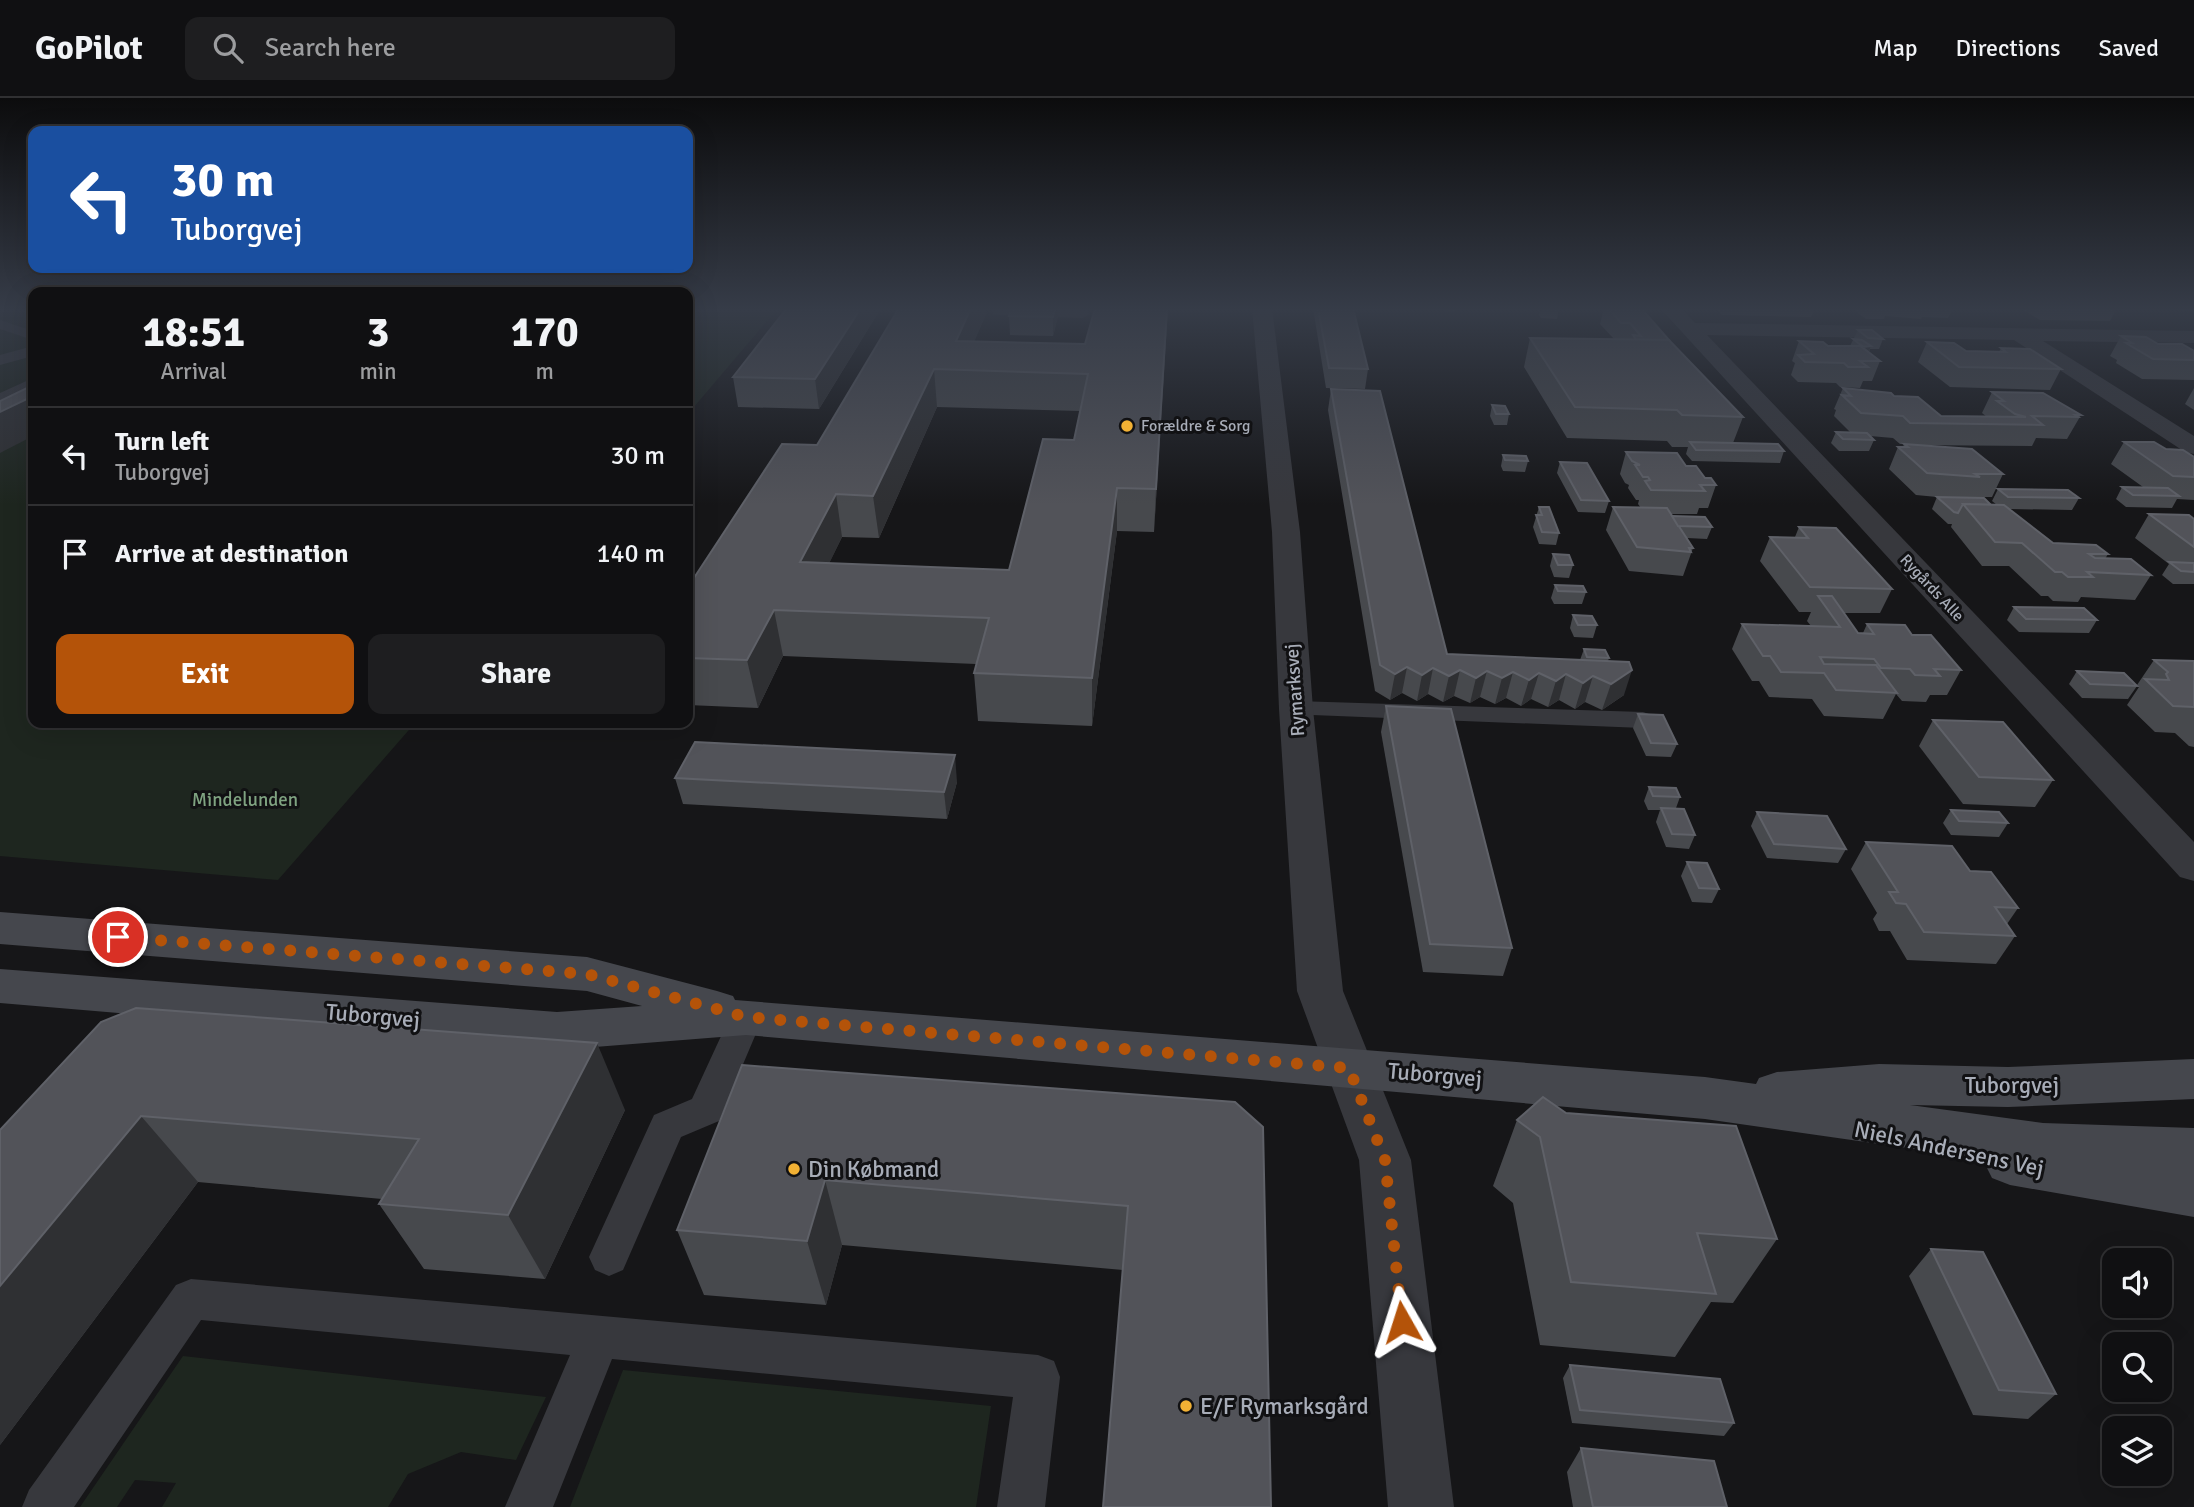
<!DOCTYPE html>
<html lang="en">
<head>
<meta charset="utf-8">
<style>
  body { margin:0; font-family:Signika,sans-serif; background:#1e1e20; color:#f1f3f6; height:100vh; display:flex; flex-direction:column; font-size:26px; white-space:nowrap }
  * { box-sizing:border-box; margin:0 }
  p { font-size:23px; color:#9c9d9f }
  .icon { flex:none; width:38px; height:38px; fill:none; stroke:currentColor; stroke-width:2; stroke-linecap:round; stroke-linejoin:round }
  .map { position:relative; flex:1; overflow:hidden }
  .side { position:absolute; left:28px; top:189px; width:665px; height:441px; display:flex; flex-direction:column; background:#101012; border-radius:14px; box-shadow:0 7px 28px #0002,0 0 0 2px #303032 }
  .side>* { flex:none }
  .guide { position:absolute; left:28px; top:28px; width:665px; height:147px; border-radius:14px; box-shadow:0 7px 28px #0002,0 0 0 2px #303032; background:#1a4fa0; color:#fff; overflow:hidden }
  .tools { position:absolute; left:2102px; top:1150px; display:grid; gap:14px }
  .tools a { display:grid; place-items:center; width:70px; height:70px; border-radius:14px; background:#101012; box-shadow:0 7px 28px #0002,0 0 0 2px #303032; font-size:35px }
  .pin { position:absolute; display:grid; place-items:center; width:60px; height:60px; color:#fff; margin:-30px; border:4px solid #fff; border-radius:50%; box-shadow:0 2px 7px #0007 }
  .me { position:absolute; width:77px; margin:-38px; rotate:354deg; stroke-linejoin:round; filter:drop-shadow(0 0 5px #0008) }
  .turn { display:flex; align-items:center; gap:24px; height:147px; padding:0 28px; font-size:32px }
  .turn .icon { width:91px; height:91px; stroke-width:2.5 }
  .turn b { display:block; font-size:49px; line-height:60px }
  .eta { display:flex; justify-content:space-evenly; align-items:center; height:119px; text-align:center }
  .eta b { font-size:42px; font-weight:800; line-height:49px }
  .action { display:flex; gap:14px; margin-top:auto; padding:14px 28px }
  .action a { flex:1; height:80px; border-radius:14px; background:#b45309; color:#fff; font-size:28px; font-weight:800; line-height:80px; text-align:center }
  .action a+a { background:#1e1e20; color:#f1f3f6 }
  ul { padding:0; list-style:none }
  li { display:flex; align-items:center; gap:21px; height:98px; padding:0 28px; border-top:2px solid #303032 }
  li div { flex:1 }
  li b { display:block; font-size:26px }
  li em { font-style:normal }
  header { display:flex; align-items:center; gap:42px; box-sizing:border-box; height:98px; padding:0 35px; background:#101012; border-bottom:2px solid #303032 }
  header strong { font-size:33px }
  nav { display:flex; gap:38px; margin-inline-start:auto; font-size:24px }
  .search { width:490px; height:63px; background:#1e1e20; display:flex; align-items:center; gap:18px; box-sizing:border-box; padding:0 24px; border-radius:14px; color:#9c9d9f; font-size:26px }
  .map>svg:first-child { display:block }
  .green { fill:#1e261f }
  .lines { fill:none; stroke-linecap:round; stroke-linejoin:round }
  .lane { fill:#37383d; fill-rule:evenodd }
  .street { fill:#37383d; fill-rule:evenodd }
  .secondary { fill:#45474d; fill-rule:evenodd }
  .wall { fill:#47494d; fill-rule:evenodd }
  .shaded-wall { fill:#2f3033 }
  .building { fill:#525359; stroke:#5f6168; stroke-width:2; fill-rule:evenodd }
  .route { stroke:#b45309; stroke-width:12; stroke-dasharray:0 21.6 }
  .poi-dot { fill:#f2b134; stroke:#111113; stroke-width:2.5 }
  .labels { text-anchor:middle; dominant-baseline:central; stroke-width:6; stroke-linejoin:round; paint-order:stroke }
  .far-poi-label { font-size:16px; fill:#a8adb8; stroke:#111113; text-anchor:start }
  .far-street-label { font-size:16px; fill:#a8adb8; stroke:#111113 }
  .street-label { font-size:19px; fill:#a8adb8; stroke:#111113 }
  .park-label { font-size:19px; fill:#7fa381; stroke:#111113 }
  .near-street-label { font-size:23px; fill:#a8adb8; stroke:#111113 }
  .near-poi-label { font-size:23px; fill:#a8adb8; stroke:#111113; text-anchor:start }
</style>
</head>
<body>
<header>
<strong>GoPilot</strong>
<div class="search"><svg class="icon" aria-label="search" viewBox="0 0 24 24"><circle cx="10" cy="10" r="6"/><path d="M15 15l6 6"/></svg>Search here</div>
<nav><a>Map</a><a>Directions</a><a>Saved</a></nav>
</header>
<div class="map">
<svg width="2194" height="1409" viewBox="0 0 2194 1409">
  <rect width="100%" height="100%" fill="#161618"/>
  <!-- green -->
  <g class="green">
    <path d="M0,210H33V625H415L278,782L0,758Z"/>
    <path d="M688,210H778L688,316Z"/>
    <path d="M183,1258L546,1299L516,1362L461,1354L408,1376L388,1409H162L176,1385L135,1382L117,1409H80Z"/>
    <path d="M623,1272L991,1308L976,1409H570Z"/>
  </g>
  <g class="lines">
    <!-- lane -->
    <g class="lane">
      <path d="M992,210L1083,212L1090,216L1083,220L998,217L993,216Z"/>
      <path d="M0,222L33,233V242L0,231Z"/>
      <path d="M33,248V258L0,267V257Z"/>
      <path d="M33,280V291L0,306V295Z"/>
      <path d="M1296,603L1643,614L1652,617L1656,622L1652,627L1643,630L1287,616L1283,611L1287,606Z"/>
      <path d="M746,906L758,910L763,919L719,1023L681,1039L623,1172L609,1178L595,1172L589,1159L654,1017L692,1001L734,910Z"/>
      <path d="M191,1181L1038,1257L1054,1263L1060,1279L1045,1409H997L1013,1299L612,1261L553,1409H505L570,1257L201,1222L74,1409H22L29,1392L176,1187Z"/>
    </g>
    <!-- street -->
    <g class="street">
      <path d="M1252,210H1272L1300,434L1313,611L1343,893L1411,1062L1454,1409H1388L1359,1062L1297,893L1279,611L1272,434Z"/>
      <path d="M1660,210H1681L1695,225L2194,233V245L2043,243L2194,338V356L2185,354L2014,242L1707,237L2194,744V783L2180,779Z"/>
    </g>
    <!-- secondary -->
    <path class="secondary" d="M0,814L587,859L717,893L733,898L735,902L1705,979L1756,986L1759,980L1777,974L1879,966L2008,969L2194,961V1001L2008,1009L1910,1007L2043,1025L2194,1030V1119L2010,1087L1992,1080L1984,1064L1985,1061L1705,1021L746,937L557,952L0,905V871L557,914L642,908L587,893L0,846Z"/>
  </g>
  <!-- wall -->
  <g class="wall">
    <path d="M787,210H881L819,311L738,309L733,279Z"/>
    <path d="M1095,210H1168L1154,434L1117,433L1092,628L978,623L974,575L976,566L783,558L758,610L688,607V489L817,347L987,214L974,243L1085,246ZM937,309L1080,313L1074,342L1009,472L829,465L842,439L879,440Z"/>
    <path d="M1313,210H1353L1368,271L1365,291L1326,290Z"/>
    <path d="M1445,210H1456L1455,214H1447Z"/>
    <path d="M1541,210H1559L1557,221L1541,220L1539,217Z"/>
    <path d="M1604,210H1641L1669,242L1743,319L1733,345L1784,353L1780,365L1692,363L1686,356L1688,349H1672L1667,343L1567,340L1524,269L1530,240L1614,241L1600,226Z"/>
    <path d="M1715,210H1815L1811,219L1722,217Z"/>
    <path d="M1855,210H1953L1948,220L1922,219L1921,221L1885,218L1884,221H1866L1854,212Z"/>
    <path d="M2020,210H2117L2110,223L2040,222Z"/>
    <path d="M2161,210H2194V214L2191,213L2165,212Z"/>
    <path d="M1009,218H1058L1053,238L1010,237Z"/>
    <path d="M1858,232L1883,241L1879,251H1870L1869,254L1880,263L1872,283H1863L1860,290L1840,289L1836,285L1798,284L1791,277L1795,265L1792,263L1799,243L1828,248H1850Z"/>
    <path d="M2121,238L2194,253V282L2142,281L2116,265L2117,262L2110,258Z"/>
    <path d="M1927,244L1966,253L1999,254L2001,250L2061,271L2050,292L1950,289L1918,264Z"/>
    <path d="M1843,290L1894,298L1941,318L1987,319L1982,315L1992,294L2081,317L2067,341L2036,340L2032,348L1910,347L2003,376L1992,399H1970L1969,400L1991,407H1997L1992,403L1998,391L2079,400L2072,412L2009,411L2053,445L2108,456L2105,461L2151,477L2135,502L2081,499L2078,504L2053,503L2048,498H2041L2009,468H1982L1951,429L1952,426H1948L1932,411L1937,399L1916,397L1889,371L1898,349H1903L1904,346H1900L1893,340L1870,338L1874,342L1869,353H1839L1831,345L1836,334L1851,335L1834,318L1836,312L1834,311Z"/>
    <path d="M2194,290V312L2185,306Z"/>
    <path d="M1331,291L1447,556L1580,562L1584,551L1609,560L1608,563L1624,597L1602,612L1585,604L1575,611L1559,602L1548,609L1531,601L1521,608L1506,600L1495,606L1480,599L1470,605L1454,598L1443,604L1428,596L1417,603L1402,595L1390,602L1375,593L1328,312Z"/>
    <path d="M1492,307L1509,316L1507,327H1494L1490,318Z"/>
    <path d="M2124,344L2166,351L2194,359V402L2177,401L2172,410L2126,409L2116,401L2122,389H2143L2111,366Z"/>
    <path d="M1626,354L1686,368L1716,387L1708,410H1699L1697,416H1670L1672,418L1712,429L1707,441L1687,440L1693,450L1683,478L1629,473L1606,432L1613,409L1641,410L1638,406L1639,402H1636L1628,390L1629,387L1625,385L1620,376Z"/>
    <path d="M1503,357L1528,363L1525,374L1503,373L1501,368Z"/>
    <path d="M1560,364L1609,403L1605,415L1578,414L1557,375Z"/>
    <path d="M1539,409L1559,435L1556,447L1539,446L1533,429Z"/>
    <path d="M2149,416L2194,421V486H2173L2162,477L2169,466L2135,440Z"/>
    <path d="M1799,429L1892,491L1880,515H1843L1858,535H1863L1867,526L1912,537L1961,572L1947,597H1930L1926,604L1902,603L1896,596L1883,621L1824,618L1812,601L1769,599L1759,583H1752L1732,551L1742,526L1811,528L1807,523L1811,514H1799L1760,463L1770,439H1795Z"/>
    <path d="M1553,456L1573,467L1569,480L1554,479L1550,468Z"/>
    <path d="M1555,487L1586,494L1582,506H1554L1551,500Z"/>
    <path d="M2014,509L2097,522L2089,535L2019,534L2007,522Z"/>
    <path d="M1573,517L1597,527L1593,540L1574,539L1570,530Z"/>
    <path d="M2154,562L2194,563V649L2189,648L2175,635L2155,634L2127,607L2139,589L2137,587Z"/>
    <path d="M2077,573L2137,588L2128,601L2082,600L2069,586Z"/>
    <path d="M1386,608L1512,850L1503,878L1423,874L1381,634Z"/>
    <path d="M1638,616L1677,646L1671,659L1646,658L1633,630Z"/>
    <path d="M1933,622L2053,682L2035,709L1963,706L1919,648Z"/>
    <path d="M675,680L957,684L947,721L683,706Z"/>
    <path d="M1649,689L1680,699L1676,710L1695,737L1689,751L1666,749L1656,724L1660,712H1648L1644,703Z"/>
    <path d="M1951,712L2008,725L1999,739L1951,737L1943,725Z"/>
    <path d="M1757,714L1846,751L1838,765L1767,760L1751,728Z"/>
    <path d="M1866,744L1970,773L2018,810L2007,826L2015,838L1996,866L1907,862L1890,833H1879L1873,821L1877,815L1851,771Z"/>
    <path d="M1687,764L1719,791L1712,805L1692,804L1681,778Z"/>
    <path d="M101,924L625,1012L545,1181L424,1171L379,1106L382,1101L198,1084L0,1347Z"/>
    <path d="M742,967L1235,1004L1123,1172L842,1147L826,1207L704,1197L677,1132Z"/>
    <path d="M1566,1015L1777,1141L1733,1205L1711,1204L1675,1259L1540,1247L1513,1105L1493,1088L1517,1022Z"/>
    <path d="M1931,1151L2056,1296L2028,1321L1973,1317L1909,1178Z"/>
    <path d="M1570,1267L1734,1325L1724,1338L1572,1325L1563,1280Z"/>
    <path d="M1581,1350L1727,1409H1573L1567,1374Z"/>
  </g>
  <!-- shaded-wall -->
  <g class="shaded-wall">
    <path d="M861,210H881L819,311L815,281Z"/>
    <path d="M971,210H986L987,214L962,272L956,243Z"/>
    <path d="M1055,210H1058V218L1053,238V219Z"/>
    <path d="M1167,210V220L1154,434L1156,391Z"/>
    <path d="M1871,248L1865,263L1862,249Z"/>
    <path d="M934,271L937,309L879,440L873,398Z"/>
    <path d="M33,298V338L0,355V314Z"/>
    <path d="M1117,390V433L1092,628V580Z"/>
    <path d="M836,396L842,439L808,509L800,464Z"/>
    <path d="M774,512L783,558L758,610L747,562Z"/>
    <path d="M1407,569L1402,595L1390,602L1395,576Z"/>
    <path d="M1433,570L1428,596L1417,603L1422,577Z"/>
    <path d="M1460,572L1454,598L1443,604L1449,578Z"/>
    <path d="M1632,572L1624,597L1602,612L1611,586Z"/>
    <path d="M1487,573L1480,599L1470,605L1476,580Z"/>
    <path d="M1513,574L1506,600L1495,606L1502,580Z"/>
    <path d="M1539,575L1531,601L1521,608L1529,582Z"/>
    <path d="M1566,576L1559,602L1548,609L1556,583Z"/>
    <path d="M1593,578L1585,604L1575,611L1583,585Z"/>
    <path d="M955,657L957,684L947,721L944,694Z"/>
    <path d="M597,945L625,1012L545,1181L508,1117Z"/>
    <path d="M141,1018L198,1084L0,1347V1188Z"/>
    <path d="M825,1082L842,1147L826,1207L807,1143Z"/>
  </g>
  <!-- building -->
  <g class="building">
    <path d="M787,210H861L815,281L733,279Z"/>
    <path d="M899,210H971L956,243L1085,246L1095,210H1167L1156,391L1117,390L1092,580L974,575L989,520L774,512L747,562L688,560V489L782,346L817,347ZM934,271L1088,276L1074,342L1043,341L1009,472L800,464L836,396L873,398Z"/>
    <path d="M1012,210H1055L1053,219L1009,218Z"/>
    <path d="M1318,210H1353L1368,271L1329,270Z"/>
    <path d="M1543,210H1559V211H1544Z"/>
    <path d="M1608,210H1641L1669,242H1636L1633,237L1641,238L1630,225H1621Z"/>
    <path d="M1868,210H1885L1888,212L1870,211Z"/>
    <path d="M1901,210H1923L1925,212Z"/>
    <path d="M1858,232H1872L1883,241L1868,240Z"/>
    <path d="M2121,238L2146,239L2158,246H2182L2194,253V262L2153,261L2126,245H2132Z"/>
    <path d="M1530,240L1669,242L1743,319L1682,317L1677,312L1575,309Z"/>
    <path d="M1853,241L1862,242L1871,248L1862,249L1880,263H1860L1868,269H1848L1844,265L1805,264L1798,257L1814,256L1799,243L1823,244L1828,248H1862Z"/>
    <path d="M1927,244L1954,245L1966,253L2006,254L2001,250L2030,251L2061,271L1959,269Z"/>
    <path d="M33,287V298L0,314V303Z"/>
    <path d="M1843,290L1891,295L1894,298L1918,299L1941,318L2026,319L2015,316L1997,303H2004L1992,294L2043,295L2081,317H2075L2078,319L2032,318L2043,327L1910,325L1903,318L1861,315L1842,297L1851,298Z"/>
    <path d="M1331,291L1380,293L1447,556L1629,564L1632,572L1611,586L1593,578L1583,585L1566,576L1556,583L1539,575L1529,582L1513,574L1502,580L1487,573L1476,580L1460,572L1449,578L1433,570L1422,577L1407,569L1395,576L1380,567Z"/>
    <path d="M1492,307L1505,308L1509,316H1496Z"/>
    <path d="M1836,334L1867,335L1874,342L1843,341Z"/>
    <path d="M1690,344L1778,346L1784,353L1696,352Z"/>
    <path d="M2124,344H2154L2166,351L2183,352L2194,359V379L2173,378Z"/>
    <path d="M1904,346L1972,351L2003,376H1975L1980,379L1927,375L1898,349H1908Z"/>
    <path d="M1626,354L1677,355L1686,368H1696L1705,380H1711L1716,387H1700L1705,393L1651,392L1645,383L1650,382L1648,379H1643L1635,367H1640L1632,363Z"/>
    <path d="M1503,357L1526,358L1528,363L1505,362Z"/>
    <path d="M1560,364L1587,365L1609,403L1581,402Z"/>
    <path d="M2122,389L2168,390L2179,398L2133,397Z"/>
    <path d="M1998,391L2068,392L2079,400L2008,399Z"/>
    <path d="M1937,399L1984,400L1991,407L1963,406L1958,415L1954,414Z"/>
    <path d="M1963,406L2004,407L2053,445L2096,447L2108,456H2089L2095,460L2131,461L2151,477L2087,474L2093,479H2068L2062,474H2055L2022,445L1995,444Z"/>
    <path d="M1539,409H1549L1559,435L1542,434L1536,417H1542Z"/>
    <path d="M1613,409L1667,410L1693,450H1689L1691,454L1637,449Z"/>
    <path d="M2149,416L2189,417L2194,421V449Z"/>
    <path d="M1672,418L1705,419L1712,429L1678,428Z"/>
    <path d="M1799,429L1836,430L1892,491L1810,489L1770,439L1808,440Z"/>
    <path d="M1553,456L1569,457L1573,467H1558Z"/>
    <path d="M2169,464L2194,465V474L2181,473Z"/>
    <path d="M1555,487L1583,488L1586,494L1558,493Z"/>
    <path d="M1818,498H1832L1858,535L1874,536L1867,526L1905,527L1912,537H1931L1961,572L1934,571L1940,578L1915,577L1910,571L1881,570L1874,561L1820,559L1824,566L1876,567L1897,595L1836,592L1824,575L1781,574L1770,558H1763L1742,526L1840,529Z"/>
    <path d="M2014,509L2084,510L2097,522L2026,521Z"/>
    <path d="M1573,517L1592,518L1597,527H1578Z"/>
    <path d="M1584,551L1605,552L1609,560L1587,559Z"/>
    <path d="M2154,562L2194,563V609L2173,608L2145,581L2169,582L2166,576L2168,574Z"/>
    <path d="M2077,573L2124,575L2137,588L2090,586Z"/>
    <path d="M1386,608L1451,611L1512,850L1430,846Z"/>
    <path d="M1638,616L1663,617L1677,646L1651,645Z"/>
    <path d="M1933,622L2003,624L2053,682L1979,679Z"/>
    <path d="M695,644L955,657L944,694L675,680Z"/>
    <path d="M1649,689L1676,690L1680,699L1653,698Z"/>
    <path d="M1661,710L1684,711L1695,737L1672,736Z"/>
    <path d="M1951,712L1999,714L2008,725L1959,723Z"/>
    <path d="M1757,714L1827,718L1846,751L1774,746Z"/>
    <path d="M1866,744L1952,748L1970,773L1991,774L2018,810L1995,809L2015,838L1924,834L1906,806L1896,805L1889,794H1898Z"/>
    <path d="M1687,764L1707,765L1719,791L1699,790Z"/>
    <path d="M136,910L597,945L508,1117L379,1106L419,1041L141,1018L0,1188V1032L101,924Z"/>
    <path d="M742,967L1235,1004L1263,1029L1271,1409H1103L1128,1108L825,1082L807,1143L677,1132Z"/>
    <path d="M1543,999L1566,1015L1736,1028L1777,1141L1697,1135L1716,1196L1571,1184L1540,1039L1517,1022Z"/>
    <path d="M1931,1151L1983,1154L2056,1296L1999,1292Z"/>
    <path d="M1570,1267L1720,1281L1734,1325L1580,1312Z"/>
    <path d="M1581,1350L1714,1363L1727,1409H1593Z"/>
  </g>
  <!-- sky -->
  <linearGradient id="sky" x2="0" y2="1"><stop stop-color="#0c0c0d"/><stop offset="0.52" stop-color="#363c48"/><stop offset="1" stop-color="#363c48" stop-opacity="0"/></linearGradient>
  <rect width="2194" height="407" fill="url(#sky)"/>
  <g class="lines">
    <!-- route -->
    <path class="route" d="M118,839L587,876L746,919L1349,970L1385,1062L1402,1224"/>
  </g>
  <!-- markers -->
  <g class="poi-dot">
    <circle cx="1127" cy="328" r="7"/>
    <circle cx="794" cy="1071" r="7"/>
    <circle cx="1186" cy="1308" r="7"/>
  </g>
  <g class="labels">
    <!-- far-poi labels -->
    <g class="far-poi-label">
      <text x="1141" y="328">Forældre &amp; Sorg</text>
    </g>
    <!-- far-street labels -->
    <g class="far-street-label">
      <text transform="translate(1932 490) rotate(47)">Rygårds Alle</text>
    </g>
    <!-- street labels -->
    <g class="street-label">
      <text transform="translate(1295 592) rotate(-94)">Rymarksvej</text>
    </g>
    <!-- park labels -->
    <g class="park-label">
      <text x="245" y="702">Mindelunden</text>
    </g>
    <!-- near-street labels -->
    <g class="near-street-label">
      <text transform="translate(373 918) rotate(5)">Tuborgvej</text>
      <text transform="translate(1435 977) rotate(5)">Tuborgvej</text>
      <text x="2012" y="987">Tuborgvej</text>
      <text transform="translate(1949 1051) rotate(12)">Niels Andersens Vej</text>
    </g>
    <!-- near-poi labels -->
    <g class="near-poi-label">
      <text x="808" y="1071">Din Købmand</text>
      <text x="1200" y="1308">E/F Rymarksgård</text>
    </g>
  </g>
</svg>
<div class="tools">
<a><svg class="icon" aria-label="sound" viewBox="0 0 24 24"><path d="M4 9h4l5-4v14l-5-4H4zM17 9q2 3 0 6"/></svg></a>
<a><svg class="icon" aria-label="search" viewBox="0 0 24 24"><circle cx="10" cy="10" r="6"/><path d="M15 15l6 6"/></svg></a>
<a><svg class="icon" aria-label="layers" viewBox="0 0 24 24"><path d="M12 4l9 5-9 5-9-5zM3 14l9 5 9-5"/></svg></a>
</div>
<div class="pin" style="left:118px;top:839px;background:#d93025"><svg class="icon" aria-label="arrive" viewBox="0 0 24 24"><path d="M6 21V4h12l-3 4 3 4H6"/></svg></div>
<svg class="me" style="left:1402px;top:1224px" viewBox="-20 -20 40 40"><path d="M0-17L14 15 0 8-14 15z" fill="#b45309" stroke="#fff" stroke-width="4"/></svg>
<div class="guide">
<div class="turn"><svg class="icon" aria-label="left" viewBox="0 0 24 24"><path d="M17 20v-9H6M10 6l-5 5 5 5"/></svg><div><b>30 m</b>Tuborgvej</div></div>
</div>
<section class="side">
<div class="eta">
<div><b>18:51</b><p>Arrival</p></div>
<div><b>3</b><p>min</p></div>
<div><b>170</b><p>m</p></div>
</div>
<ul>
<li><svg class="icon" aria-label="left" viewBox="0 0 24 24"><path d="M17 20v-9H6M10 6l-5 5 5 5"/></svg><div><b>Turn left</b><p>Tuborgvej</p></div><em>30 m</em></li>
<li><svg class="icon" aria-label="arrive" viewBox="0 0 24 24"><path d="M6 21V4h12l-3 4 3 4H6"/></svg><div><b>Arrive at destination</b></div><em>140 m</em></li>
</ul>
<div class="action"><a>Exit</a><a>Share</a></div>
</section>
</div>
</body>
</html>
